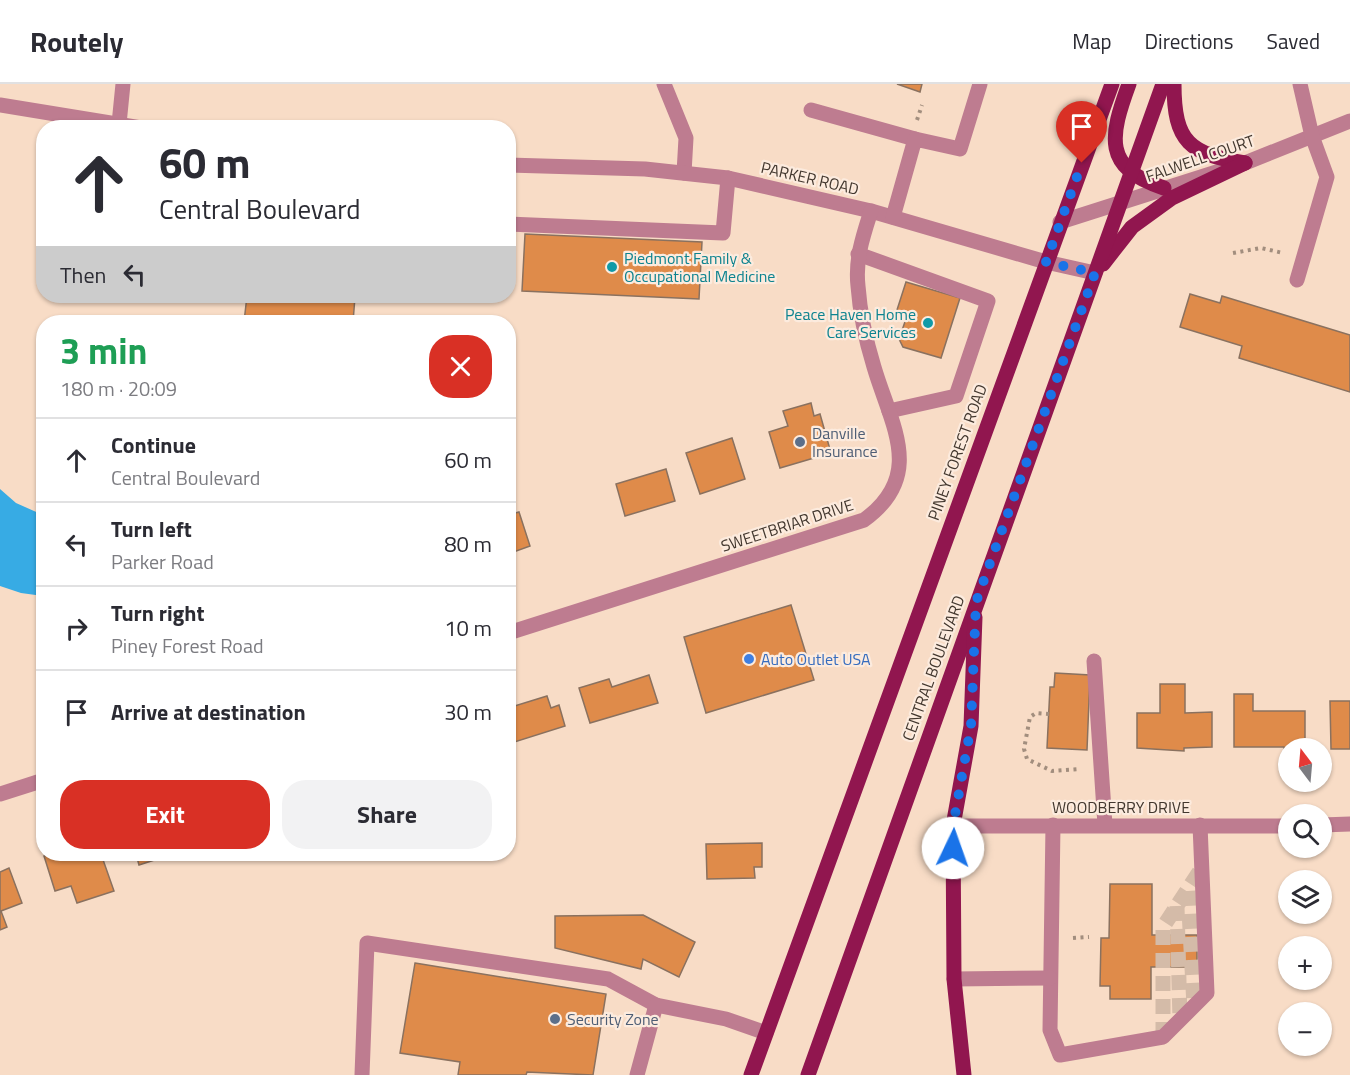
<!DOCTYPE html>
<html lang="en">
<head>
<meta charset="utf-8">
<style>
  body { margin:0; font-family:"Titillium Web",sans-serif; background:#f2f2f3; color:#2b2b33; height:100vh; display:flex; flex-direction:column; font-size:22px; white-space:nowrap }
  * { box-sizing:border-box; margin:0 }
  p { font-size:20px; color:#7c7c81 }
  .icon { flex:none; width:33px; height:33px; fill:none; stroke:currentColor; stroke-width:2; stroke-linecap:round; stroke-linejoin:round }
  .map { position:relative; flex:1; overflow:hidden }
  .sheet { position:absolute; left:36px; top:231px; width:480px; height:546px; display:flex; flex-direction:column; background:#fff; border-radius:24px; box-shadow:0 2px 4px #0004 }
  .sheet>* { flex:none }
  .hud { position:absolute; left:36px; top:36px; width:480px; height:183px; border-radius:24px; box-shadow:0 2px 4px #0004; background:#fff; color:#2b2b33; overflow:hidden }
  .needle { width:39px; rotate:344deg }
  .fabs { position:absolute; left:1278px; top:654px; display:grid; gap:12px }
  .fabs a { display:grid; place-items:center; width:54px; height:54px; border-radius:50%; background:#fff; box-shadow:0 2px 4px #0004; font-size:30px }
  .pin { position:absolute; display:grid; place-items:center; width:51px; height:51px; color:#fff; margin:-62px -26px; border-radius:50% 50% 50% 0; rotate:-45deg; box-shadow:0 0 6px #0007 }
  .pin .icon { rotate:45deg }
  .me { position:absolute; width:66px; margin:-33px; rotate:3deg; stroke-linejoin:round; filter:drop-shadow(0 0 4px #0008) }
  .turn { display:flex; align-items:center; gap:21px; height:126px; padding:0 24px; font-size:27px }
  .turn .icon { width:78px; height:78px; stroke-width:2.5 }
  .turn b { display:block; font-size:42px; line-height:51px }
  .then { display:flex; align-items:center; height:57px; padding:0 24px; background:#0003; gap:12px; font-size:22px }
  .round { display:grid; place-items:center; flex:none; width:63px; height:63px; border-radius:24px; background:#f2f2f3 }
  .summary { display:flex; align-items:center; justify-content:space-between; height:102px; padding:0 24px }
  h1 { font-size:36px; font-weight:700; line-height:45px; color:#1e9e55 }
  .cta { display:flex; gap:12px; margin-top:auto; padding:12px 24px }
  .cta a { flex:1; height:69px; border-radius:24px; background:#d93025; color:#fff; font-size:24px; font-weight:700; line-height:69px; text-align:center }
  .cta a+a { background:#f2f2f3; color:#2b2b33 }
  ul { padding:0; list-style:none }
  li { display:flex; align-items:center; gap:18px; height:84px; padding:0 24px; border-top:2px solid #e1e1e2 }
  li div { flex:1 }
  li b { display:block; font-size:22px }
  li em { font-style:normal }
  header { display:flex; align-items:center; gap:36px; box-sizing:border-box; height:84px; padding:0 30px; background:#fff; border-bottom:2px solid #e1e1e2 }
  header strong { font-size:28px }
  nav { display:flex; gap:33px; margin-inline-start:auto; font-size:21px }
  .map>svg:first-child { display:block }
  .water { fill:#37abe4 }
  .building { fill:#df8b4a; stroke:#8a715f; stroke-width:1.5 }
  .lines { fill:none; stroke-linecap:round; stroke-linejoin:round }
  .minor-tunnel { stroke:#d4bba8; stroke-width:15; stroke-dasharray:15 8; stroke-linecap:butt }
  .path { stroke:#a28e7e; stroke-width:4; stroke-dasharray:3 4.5; stroke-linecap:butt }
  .minor { stroke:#be7c90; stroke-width:15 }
  .major { stroke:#91164f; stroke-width:15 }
  .route { stroke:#1a73e8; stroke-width:10; stroke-dasharray:0 18 }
  .culture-dot { fill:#0f9aa8; stroke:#fcebde; stroke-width:2 }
  .service-dot { fill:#5c6f8a; stroke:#fcebde; stroke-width:2 }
  .shop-dot { fill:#3f7fe0; stroke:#fcebde; stroke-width:2 }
  .labels { text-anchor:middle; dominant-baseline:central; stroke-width:4.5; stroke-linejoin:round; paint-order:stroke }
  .street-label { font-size:16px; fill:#42372e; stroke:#fcebde }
  .culture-label { font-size:16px; fill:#0d838f; stroke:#fcebde; text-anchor:start }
  .service-label { font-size:16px; fill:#4e5e75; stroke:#fcebde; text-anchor:start }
  .shop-label { font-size:16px; fill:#366cbe; stroke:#fcebde; text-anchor:start }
</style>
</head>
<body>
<header>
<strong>Routely</strong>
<nav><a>Map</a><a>Directions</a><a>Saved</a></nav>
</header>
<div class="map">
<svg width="1350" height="991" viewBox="0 0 1350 991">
  <rect width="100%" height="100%" fill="#f8dcc6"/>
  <!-- water -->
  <path class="water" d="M0,405L16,419L43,431V512L21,509L0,502Z"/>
  <!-- building -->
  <g class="building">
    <path d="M897,0H922L920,8Z"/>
    <path d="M525,150L702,158L699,215L522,207Z"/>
    <path d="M906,198L960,214L941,274L903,263L899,255L907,232L896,229Z"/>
    <path d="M1190,210L1220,219L1222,212L1350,251V308L1239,274L1242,262L1180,243Z"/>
    <path d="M247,212L355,213L353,238H244Z"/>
    <path d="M811,319L814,332L820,330L831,369L780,384L769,348L788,342L783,327Z"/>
    <path d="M732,354L745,395L700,410L686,369Z"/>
    <path d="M666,385L675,417L625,432L616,400Z"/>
    <path d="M519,428L530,462L508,470V431Z"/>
    <path d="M791,521L814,596L706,629L684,553Z"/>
    <path d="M1055,589L1090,591L1087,666L1047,664L1050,603H1054Z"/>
    <path d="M649,591L658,619L590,639L579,604L609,595L612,603Z"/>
    <path d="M1160,600H1185V629L1212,628V663L1184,664V667L1137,664V629H1160Z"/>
    <path d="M1234,610H1253V627H1305V664H1288V668H1285L1284,663H1234Z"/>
    <path d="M547,612L551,624L559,621L565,642L508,660V624Z"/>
    <path d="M1330,617H1350V665H1331Z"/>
    <path d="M762,759V783H754L755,794L707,795L706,760Z"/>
    <path d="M53,770H101L114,807L77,819L71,802L55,807L44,772Z"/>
    <path d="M136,770H173L139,781Z"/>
    <path d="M9,784L22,819L1,827L7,843L0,846V788Z"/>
    <path d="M1110,800H1152V851H1197V883H1151V915H1110V902H1100L1101,854H1109Z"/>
    <path d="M643,831L695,858L679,893L643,875L641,885L555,864V832Z"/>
    <path d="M415,879L606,910L593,991L527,988L526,991H458L460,978L400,969Z"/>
  </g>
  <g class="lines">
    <!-- minor-tunnel -->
    <g class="minor-tunnel">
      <path d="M1188,807L1194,922"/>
      <path d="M1177,822L1180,936"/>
      <path d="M1163,953V843L1201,785"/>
    </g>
    <!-- path -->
    <g class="path">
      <path d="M917,36L922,21"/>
      <path d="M1233,169L1261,164L1283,169"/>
      <path d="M1049,630L1036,629L1030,633L1024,665L1027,675L1052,687L1080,685"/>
      <path d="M1073,854L1089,853"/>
    </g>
    <!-- minor -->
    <g class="minor">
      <path d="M664,0L686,54L684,89"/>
      <path d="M0,21L141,44"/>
      <path d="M811,26L915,55"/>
      <path d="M119,40L123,0"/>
      <path d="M508,81L645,85L728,94L871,127L1046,178L1095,189"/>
      <path d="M893,133L915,55L960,65L980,0"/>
      <path d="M1060,138L1245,79L1350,37"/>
      <path d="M508,140L723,149L728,94"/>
      <path d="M858,170L988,217L956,312L889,327"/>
      <path d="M1297,196L1327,93L1312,52L1300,0"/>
      <path d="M508,549L864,436C926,391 891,341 874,283C866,257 860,230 858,202C855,175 863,152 871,127"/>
      <path d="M1094,577L1105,741"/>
      <path d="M0,710L44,696"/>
      <path d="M1053,741L1050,946L1060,971L1163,953L1207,909L1200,741"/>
      <path d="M1322,741L1350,740"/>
      <path d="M953,742H1288"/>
      <path d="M954,895L1050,894"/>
      <path d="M362,991L367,859L608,895L656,921"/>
      <path d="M637,991L656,921L726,935L766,949"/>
    </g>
    <!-- major -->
    <g class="major">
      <path d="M1129,0C1110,52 1102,84 1164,104"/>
      <path d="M1174,0C1174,59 1190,70 1245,79"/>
      <path d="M1103,180L1132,143L1172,114L1245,79"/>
      <path d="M751,991L1112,0"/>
      <path d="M808,991L1163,0"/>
      <path d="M964,991L954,895L953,742L971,642L975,533"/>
    </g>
  </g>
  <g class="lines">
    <!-- route -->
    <path class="route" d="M953,764V742L971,642L976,518L1095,189L1046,178L1082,79"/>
  </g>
  <!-- markers -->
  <g class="culture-dot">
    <circle cx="612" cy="183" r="6"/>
    <circle cx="928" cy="239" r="6"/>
  </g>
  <g class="service-dot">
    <circle cx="800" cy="358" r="6"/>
    <circle cx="555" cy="935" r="6"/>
  </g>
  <circle class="shop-dot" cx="749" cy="575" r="6"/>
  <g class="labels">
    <!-- street labels -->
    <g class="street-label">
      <text transform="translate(1200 74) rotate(-19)">FALWELL COURT</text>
      <text transform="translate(810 94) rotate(13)">PARKER ROAD</text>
      <text transform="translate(957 368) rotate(-70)">PINEY FOREST ROAD</text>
      <text transform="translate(787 441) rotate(-18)">SWEETBRIAR DRIVE</text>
      <text transform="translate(933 584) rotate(-70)">CENTRAL BOULEVARD</text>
      <text x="1121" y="723">WOODBERRY DRIVE</text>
    </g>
    <!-- culture labels -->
    <g class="culture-label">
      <text x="624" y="174">Piedmont Family &amp;<tspan x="624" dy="18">Occupational Medicine</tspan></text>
      <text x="916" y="230" text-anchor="end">Peace Haven Home<tspan x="916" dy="18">Care Services</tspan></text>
    </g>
    <!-- service labels -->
    <g class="service-label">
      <text x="812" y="349">Danville<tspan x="812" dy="18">Insurance</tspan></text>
      <text x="567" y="935">Security Zone</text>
    </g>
    <!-- shop labels -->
    <g class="shop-label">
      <text x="761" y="575">Auto Outlet USA</text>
    </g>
  </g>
</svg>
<div class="fabs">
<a><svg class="needle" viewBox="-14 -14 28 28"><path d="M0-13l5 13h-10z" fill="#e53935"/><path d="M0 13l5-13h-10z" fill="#7c7c81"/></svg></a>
<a><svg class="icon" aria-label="search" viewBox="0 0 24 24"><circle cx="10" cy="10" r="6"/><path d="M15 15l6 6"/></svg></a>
<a><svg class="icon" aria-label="layers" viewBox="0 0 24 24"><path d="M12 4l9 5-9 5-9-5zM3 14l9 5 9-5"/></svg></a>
<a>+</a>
<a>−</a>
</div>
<div class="pin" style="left:1082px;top:79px;background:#d93025"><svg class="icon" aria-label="arrive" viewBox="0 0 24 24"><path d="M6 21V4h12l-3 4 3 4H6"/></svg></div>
<svg class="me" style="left:953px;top:764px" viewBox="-20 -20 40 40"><circle r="19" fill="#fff"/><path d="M0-13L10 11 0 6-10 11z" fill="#1a73e8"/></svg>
<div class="hud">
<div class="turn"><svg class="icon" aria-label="ahead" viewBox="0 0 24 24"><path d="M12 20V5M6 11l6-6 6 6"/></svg><div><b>60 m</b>Central Boulevard</div></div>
<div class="then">Then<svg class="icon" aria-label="left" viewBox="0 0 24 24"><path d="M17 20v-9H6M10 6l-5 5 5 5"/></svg></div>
</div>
<section class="sheet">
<div class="summary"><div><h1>3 min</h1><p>180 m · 20:09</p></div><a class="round" style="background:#d93025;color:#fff"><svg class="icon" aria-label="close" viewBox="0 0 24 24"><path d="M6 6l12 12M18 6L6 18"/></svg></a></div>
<ul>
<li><svg class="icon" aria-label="ahead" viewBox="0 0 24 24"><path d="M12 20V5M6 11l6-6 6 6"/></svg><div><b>Continue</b><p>Central Boulevard</p></div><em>60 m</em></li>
<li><svg class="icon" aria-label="left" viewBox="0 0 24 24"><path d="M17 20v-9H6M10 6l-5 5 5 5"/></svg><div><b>Turn left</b><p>Parker Road</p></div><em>80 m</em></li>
<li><svg class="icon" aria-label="right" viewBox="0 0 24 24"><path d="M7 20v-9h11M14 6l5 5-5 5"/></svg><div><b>Turn right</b><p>Piney Forest Road</p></div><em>10 m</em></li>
<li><svg class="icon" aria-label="arrive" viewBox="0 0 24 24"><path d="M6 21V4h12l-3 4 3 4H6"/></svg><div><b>Arrive at destination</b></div><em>30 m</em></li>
</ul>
<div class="cta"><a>Exit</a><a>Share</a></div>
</section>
</div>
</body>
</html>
